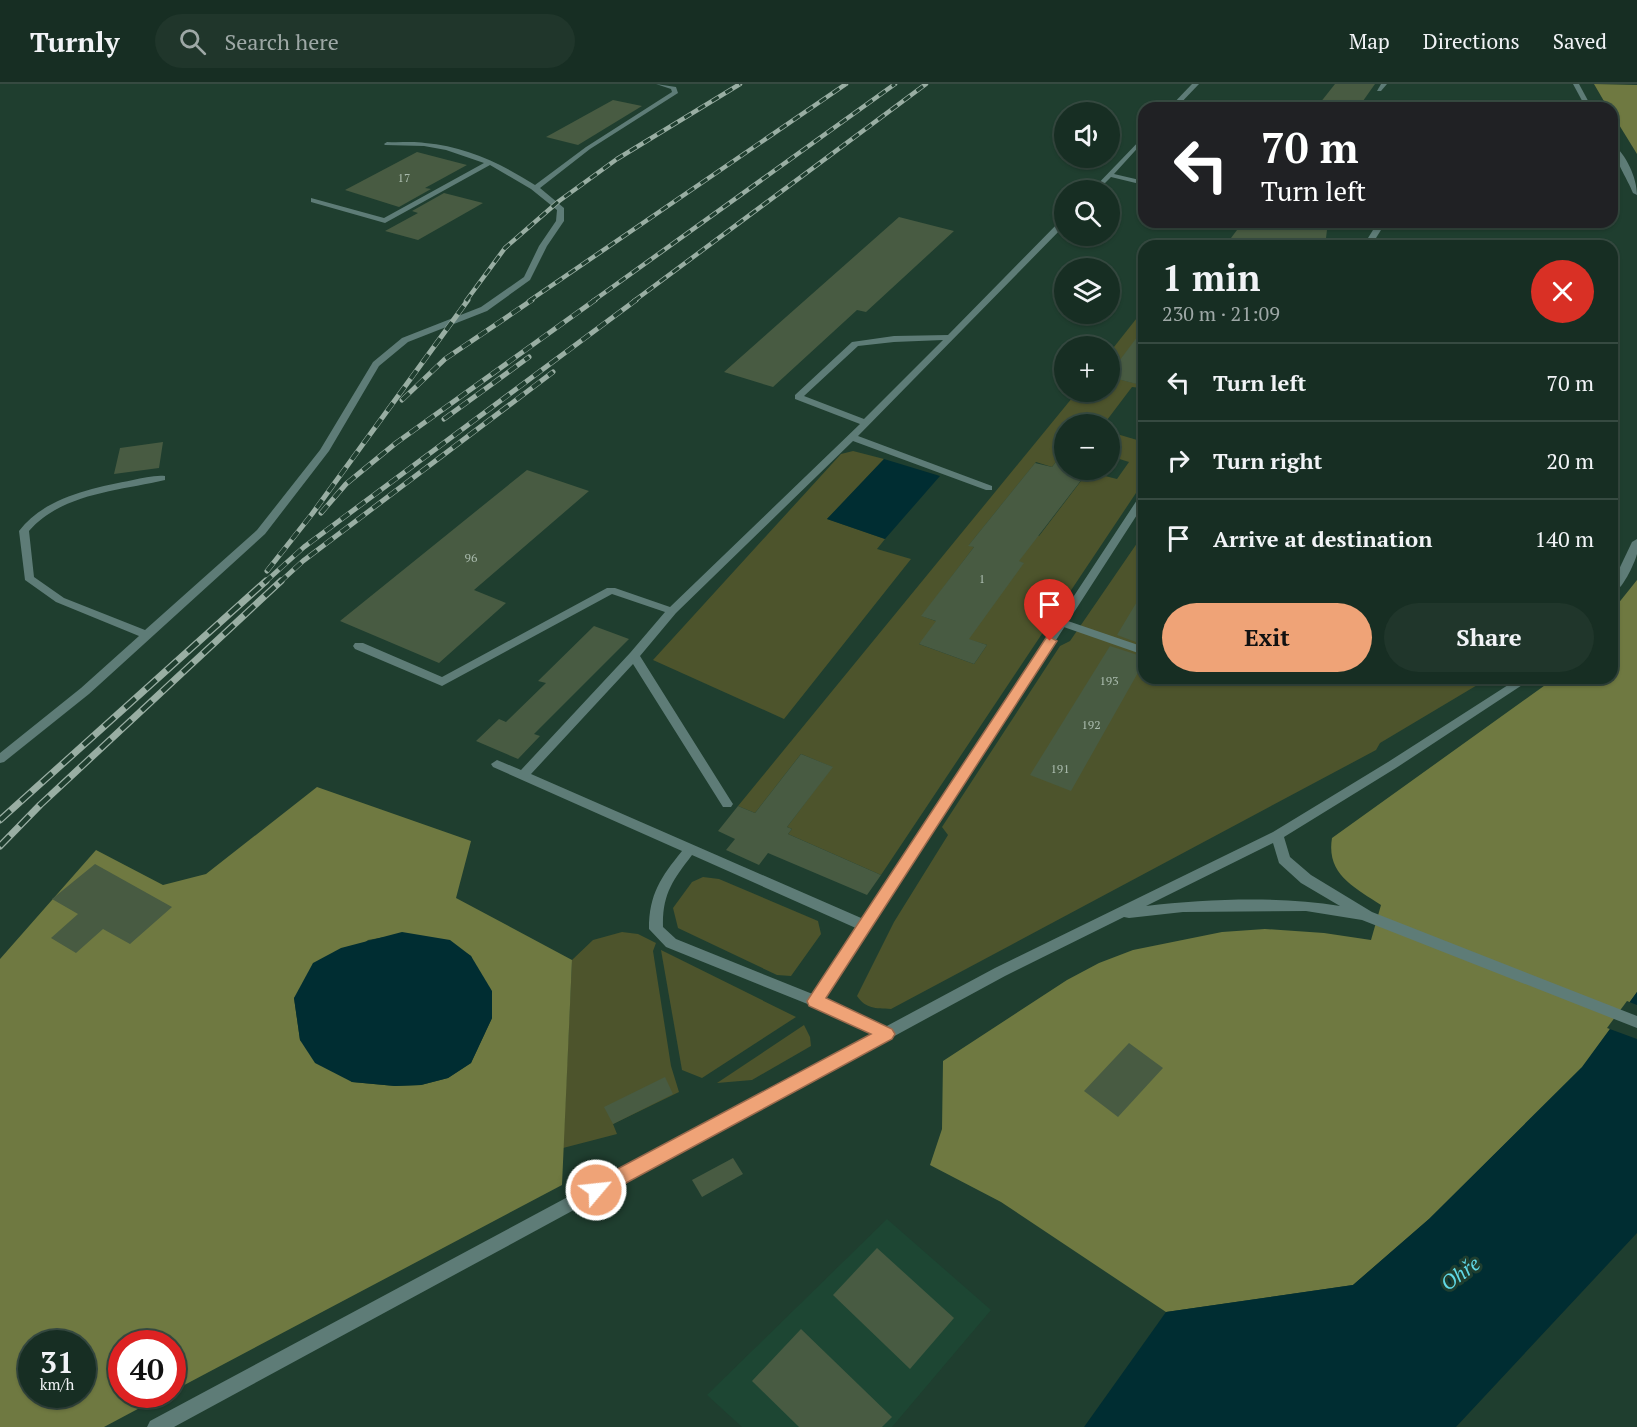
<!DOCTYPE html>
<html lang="en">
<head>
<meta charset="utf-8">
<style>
  body { margin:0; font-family:"PT Serif",serif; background:#20362b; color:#f1f3f6; height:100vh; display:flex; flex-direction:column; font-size:22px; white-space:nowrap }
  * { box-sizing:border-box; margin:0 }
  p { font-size:20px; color:#9ea8a6 }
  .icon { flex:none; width:33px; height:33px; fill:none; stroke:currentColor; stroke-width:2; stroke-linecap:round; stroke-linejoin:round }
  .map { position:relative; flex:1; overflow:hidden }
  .panel { position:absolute; left:1138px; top:156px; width:480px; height:444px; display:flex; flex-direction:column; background:#172e23; border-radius:18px; box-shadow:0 2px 4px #0004,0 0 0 2px #364a41 }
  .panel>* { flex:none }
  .guide { position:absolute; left:1138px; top:18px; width:480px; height:126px; border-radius:18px; box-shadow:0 2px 4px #0004,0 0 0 2px #364a41; background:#202124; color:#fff; overflow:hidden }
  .controls { position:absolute; left:1054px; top:18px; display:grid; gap:12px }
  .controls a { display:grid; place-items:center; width:66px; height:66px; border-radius:50%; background:#172e23; box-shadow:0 2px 4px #0004,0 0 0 2px #364a41; font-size:30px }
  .speed { position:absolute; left:18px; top:1246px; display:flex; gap:12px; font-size:30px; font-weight:700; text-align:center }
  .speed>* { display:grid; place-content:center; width:78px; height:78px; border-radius:50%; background:#172e23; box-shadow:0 2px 4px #0004,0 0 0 2px #364a41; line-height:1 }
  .speed small { font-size:15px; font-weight:400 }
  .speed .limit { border:9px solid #d22; background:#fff; color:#111 }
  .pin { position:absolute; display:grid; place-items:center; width:51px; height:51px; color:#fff; margin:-62px -26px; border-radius:50% 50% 50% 0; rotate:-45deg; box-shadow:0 0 6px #0007 }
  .pin .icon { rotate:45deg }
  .me { position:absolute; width:66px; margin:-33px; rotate:62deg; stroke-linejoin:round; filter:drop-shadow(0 0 4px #0008) }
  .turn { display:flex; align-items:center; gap:21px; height:126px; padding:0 24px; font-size:27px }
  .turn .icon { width:78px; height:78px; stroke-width:2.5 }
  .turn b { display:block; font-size:42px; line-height:51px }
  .round { display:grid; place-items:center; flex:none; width:63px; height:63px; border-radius:32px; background:#20362b }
  .overview { display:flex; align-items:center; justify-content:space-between; height:102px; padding:0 24px }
  h1 { font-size:36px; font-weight:700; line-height:45px }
  .action { display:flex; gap:12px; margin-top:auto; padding:12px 24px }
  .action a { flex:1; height:69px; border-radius:36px; background:#efa377; color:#111; font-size:24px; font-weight:700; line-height:69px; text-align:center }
  .action a+a { background:#20362b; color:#f1f3f6 }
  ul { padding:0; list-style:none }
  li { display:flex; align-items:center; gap:18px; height:78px; padding:0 24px; border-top:2px solid #364a41 }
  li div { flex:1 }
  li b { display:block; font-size:22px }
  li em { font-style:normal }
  header { display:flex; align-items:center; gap:36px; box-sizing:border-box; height:84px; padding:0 30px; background:#172e23; border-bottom:2px solid #364a41 }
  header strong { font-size:28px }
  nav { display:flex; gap:33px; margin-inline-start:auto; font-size:21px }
  .search { width:420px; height:54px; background:#20362b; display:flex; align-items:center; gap:15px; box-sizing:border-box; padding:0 21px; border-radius:33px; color:#9ea8a6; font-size:22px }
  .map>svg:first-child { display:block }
  .built { fill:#1d4633 }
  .green { fill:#4d542c }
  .forest { fill:#6f7941; fill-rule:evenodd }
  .water { fill:#002d32 }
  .pier { fill:#1f3e2f }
  .building { fill:#485b42 }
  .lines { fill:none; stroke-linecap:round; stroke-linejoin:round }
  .service { fill:#5e7c77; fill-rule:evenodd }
  .minor { fill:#5e7c77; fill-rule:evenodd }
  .tertiary { fill:#5e7c77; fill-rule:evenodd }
  .rail-far2-casing { stroke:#99aea3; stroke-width:4.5 }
  .rail-far1-casing { stroke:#99aea3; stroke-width:5 }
  .rail-casing { stroke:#99aea3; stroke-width:7 }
  .rail-far2 { stroke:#1f3e2f; stroke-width:3; stroke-dasharray:8; stroke-linecap:butt }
  .rail-far1 { stroke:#1f3e2f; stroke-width:4; stroke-dasharray:10; stroke-linecap:butt }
  .rail { stroke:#1f3e2f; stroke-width:4.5; stroke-dasharray:14; stroke-linecap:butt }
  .route { fill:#efa377; stroke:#9b6a4d; stroke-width:1.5 }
  .labels { text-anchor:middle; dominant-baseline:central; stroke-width:6; stroke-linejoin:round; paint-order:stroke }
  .number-label { font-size:12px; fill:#a9baac }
  .near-water-label { font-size:20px; font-style:italic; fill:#60d9e7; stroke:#1f3e2f }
</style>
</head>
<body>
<header>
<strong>Turnly</strong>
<div class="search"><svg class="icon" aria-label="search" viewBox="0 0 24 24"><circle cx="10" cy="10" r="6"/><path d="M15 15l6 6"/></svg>Search here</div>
<nav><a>Map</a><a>Directions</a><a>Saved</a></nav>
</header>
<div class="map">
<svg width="1637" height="1343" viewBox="0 0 1637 1343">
  <rect width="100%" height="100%" fill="#1f3e2f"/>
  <!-- built -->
  <path class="built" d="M887,1135L991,1226L892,1343H742L707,1311Z"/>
  <!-- green -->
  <g class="green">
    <path d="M1144,225V246L1110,289V268Z"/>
    <path d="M1110,293L1142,301L1141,304L1132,303L1104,340H1065V366L1052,383L1036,378L969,461L974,463L922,532L941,539L919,560L974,580L987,561L967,555L1023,479L1001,472L1021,446L1039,452L1084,393L1077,390L1081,386L1117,395L1129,378L1110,372V348L1144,358V397L881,791L788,750L792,745L787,743L832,683L801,670L755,729L738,722L1077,308H1110Z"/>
    <path d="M853,367L884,375L827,435L885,455L877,465L911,475L784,635L653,576L841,370Z"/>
    <path d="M1144,449V594H1489L1380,659L1376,666L891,925C875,924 866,925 857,912L894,838L948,751L942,743L1060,562L1070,557Z"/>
    <path d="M703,793L719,795L818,837L821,850L791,892L777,891L678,844L673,824L692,798Z"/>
    <path d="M622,848L638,850L656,859L653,867L671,982L679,1008L613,1040L617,1050L563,1064L572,876L593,856Z"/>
    <path d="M661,866L796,933L702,994L682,986Z"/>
    <path d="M804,941L810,953L811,962L752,996L717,999Z"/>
  </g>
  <!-- forest -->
  <g class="forest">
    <path d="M1594,0L1637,1V70L1613,31L1612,24H1608Z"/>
    <path d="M1637,496V908L1583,983L1429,1135L1353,1201L1166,1228L1001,1118L930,1081L942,1045L943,977L1067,896L1099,879L1133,866L1222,848L1265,845L1324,849L1371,856L1381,821C1354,803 1326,790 1332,754L1555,594H1612L1613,526Z"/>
    <path d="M317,703L471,757L456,814L572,876L562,1101L173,1307L172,1260H122V1311H164L104,1343H0V875L96,766L163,801L206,790ZM385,853L466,869L471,872L492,934L471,979L448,994L421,1001L395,1002L352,998L300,956L294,914L368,856ZM32,1260H82V1311H32Z"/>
  </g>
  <!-- water -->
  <g class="water">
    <path d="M884,375L940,392L885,455L827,435Z"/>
    <path d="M402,848L450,856L471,872L492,907V934L471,979L448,994L421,1001L395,1002L352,998L315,979L300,956L294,914L313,879L341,864Z"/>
    <path d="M1637,908V1149L1456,1343H1084L1166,1228L1353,1201L1429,1135L1582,983Z"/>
  </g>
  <!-- pier -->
  <path class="pier" d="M1627,917L1637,921V955L1607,944Z"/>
  <!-- building -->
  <g class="building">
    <path d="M1335,0H1375L1358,24H1316Z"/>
    <path d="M613,16L642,22L578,61L546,53Z"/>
    <path d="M417,68L467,81L425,104L431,105L399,123L345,106Z"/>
    <path d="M444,109L483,119L418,156L385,147L418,129L412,127Z"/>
    <path d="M899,133L954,147L866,228L857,226L773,303L724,288Z"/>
    <path d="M1243,138H1328L1325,162H1225Z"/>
    <path d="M1144,244V302L1110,293V289Z"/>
    <path d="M163,358L159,384L114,390L120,364Z"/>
    <path d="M1065,366V386H1089L1019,477L1024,479L969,555L987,561L974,580L919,560L936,537L921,532L974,463L968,462L1035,379L1052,383Z"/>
    <path d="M527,386L589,407L474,506L506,519L439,579L340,537Z"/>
    <path d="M1144,506V561L1117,551Z"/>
    <path d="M594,542L629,555L534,650L540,652L518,675L476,657L499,635L506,638L546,599L538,597Z"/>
    <path d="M1110,562L1144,573V578L1071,707L1030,691Z"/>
    <path d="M801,670L833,683L787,743L792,745L788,750L881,791L867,811L768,769L759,781L726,766L735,755L718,747L738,722L755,729Z"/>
    <path d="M95,780L172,823L130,860L103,845L76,869L51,854L78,830L52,815Z"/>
    <path d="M1129,959L1163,984L1118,1033L1084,1007Z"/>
    <path d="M665,993L673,1010L613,1040L604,1023Z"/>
    <path d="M733,1074L743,1090L702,1113L692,1096Z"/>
    <path d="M877,1164L954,1234L910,1285L833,1211Z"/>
    <path d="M801,1245L892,1333L882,1343H799L752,1297Z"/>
  </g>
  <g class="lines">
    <!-- service -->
    <g class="service">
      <path d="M656,0L676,3L678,9L590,65L540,104L564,124V137L547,162L530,196L487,227L408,258L379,282L329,367L265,450L89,610L4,678L0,679V669L81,604L139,552L56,518L25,496L19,447C45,413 93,404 133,396C143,394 155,391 165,392V396C119,407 62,409 29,447L34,493L64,514L145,546L257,446L320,366L373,278L402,254L481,223L524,193L539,162L556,137L557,126L531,105L490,81L385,139L311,118V114L384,134L484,79L446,66L424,62L385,61L384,60L387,58C400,59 412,57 425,59C465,62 502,80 535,101L586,63L672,8L671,5Z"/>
      <path d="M1192,0H1199L1176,24H1169Z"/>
      <path d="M1381,0H1387L1381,7H1377Z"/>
      <path d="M1144,52V57L1114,90L1144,97V101L1111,93L1098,106H1092Z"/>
      <path d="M1062,135H1065V141L858,352L992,402V406H986L853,357L676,529L640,572L731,717L733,720L731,723H723L633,580L531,690L868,837L870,841L868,845L863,846L858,845L692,771C673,796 662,810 663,843L676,855L820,913L822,917L820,921L815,923L666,863L649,845C649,810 661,793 682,767L493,683L491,680L497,676L521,686L630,569L665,528L612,510L442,602L355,565L353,562L355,559H363L442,593L607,504H615L670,523L860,340L795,315V311L852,258L894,252L948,251ZM943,256L864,335L804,312L858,262L894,258Z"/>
      <path d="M1378,138H1386L1371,162H1363Z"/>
      <path d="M1062,535L1144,563V571L1058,541L1057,539L1058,537Z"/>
    </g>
    <!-- minor -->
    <path class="minor" d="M1144,410V420L824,915L891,946L893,950L891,954L886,956L881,954L810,921L808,917L810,913L1139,413Z"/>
    <!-- tertiary -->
    <g class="tertiary">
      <path d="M1573,0H1579L1592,24H1586Z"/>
      <path d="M1612,59C1626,70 1637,94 1637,111L1633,109C1628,96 1612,71 1612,59Z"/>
      <path d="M1637,455C1637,459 1637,465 1637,470C1634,481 1622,506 1612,510V500L1632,458Z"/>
      <path d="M1519,594H1533L1396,684L1284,753L1290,773L1311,791L1372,828L1637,932V944L1362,836L1306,827L1183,828L1129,834L1124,833L1005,892L174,1343H147L150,1337L995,884L1273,748L1388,678ZM1273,759L1279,779L1301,799L1340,822C1279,812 1208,815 1146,822Z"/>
    </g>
    <!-- rail-far2 casing -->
    <g class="rail-far2-casing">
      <g id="rail-far2">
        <path d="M466,217L505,164L559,117L617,75L740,0"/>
        <path d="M529,217L846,0"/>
        <path d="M593,217L895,0"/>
        <path d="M634,217L926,0"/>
      </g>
    </g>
    <!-- rail-far1 casing -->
    <g class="rail-far1-casing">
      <g id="rail-far1">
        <path d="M402,316L445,275L532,216"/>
        <path d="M444,335L529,273"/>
        <path d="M321,429L346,400L396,359L595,216"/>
        <path d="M267,487L312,430L468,216"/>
        <path d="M264,499L304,463L636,216"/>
        <path d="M279,499L303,477L553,288"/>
      </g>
    </g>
    <!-- rail casing -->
    <g class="rail-casing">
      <g id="rail">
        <path d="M0,736L266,497"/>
        <path d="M0,762L40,721L281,497"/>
      </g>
    </g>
    <!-- rail-far2 -->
    <use href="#rail-far2" class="rail-far2"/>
    <!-- rail-far1 -->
    <use href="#rail-far1" class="rail-far1"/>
    <!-- rail -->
    <use href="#rail" class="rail"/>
  </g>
  <!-- route -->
  <path class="route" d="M1050,553L1057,557L826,914L892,945L895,950L892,955L602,1112L596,1114L589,1112L587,1106L589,1100L871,950L809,922L807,917L1046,554Z"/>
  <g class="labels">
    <!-- number labels -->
    <g class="number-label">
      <text x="404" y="93">17</text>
      <text x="471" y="473">96</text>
      <text x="982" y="494">1</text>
      <text x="1109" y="596">193</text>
      <text x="1091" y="640">192</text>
      <text x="1060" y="684">191</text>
    </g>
    <!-- near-water labels -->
    <g class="near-water-label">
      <text transform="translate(1460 1189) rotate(-36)">Ohře</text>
    </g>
  </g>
</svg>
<div class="controls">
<a><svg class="icon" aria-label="sound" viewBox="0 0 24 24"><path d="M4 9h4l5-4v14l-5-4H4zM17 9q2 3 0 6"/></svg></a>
<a><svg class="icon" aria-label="search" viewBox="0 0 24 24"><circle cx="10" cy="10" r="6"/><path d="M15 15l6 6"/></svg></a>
<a><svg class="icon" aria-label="layers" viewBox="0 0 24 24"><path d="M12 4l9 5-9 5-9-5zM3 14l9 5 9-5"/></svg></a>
<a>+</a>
<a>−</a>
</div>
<div class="speed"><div>31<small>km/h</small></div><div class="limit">40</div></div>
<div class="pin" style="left:1050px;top:557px;background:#d93025"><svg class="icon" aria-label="arrive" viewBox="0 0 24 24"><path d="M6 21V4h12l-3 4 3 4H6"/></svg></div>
<svg class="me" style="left:596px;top:1106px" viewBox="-20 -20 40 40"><circle r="17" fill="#efa377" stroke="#fff" stroke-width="3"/><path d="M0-11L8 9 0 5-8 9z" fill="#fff"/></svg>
<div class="guide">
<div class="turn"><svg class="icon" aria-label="left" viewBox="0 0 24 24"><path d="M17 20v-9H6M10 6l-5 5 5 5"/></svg><div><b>70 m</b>Turn left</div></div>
</div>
<section class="panel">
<div class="overview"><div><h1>1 min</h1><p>230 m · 21:09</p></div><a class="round" style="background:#d93025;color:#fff"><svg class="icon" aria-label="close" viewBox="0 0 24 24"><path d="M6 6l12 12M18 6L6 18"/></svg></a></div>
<ul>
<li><svg class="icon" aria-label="left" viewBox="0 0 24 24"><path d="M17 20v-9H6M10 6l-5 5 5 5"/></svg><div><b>Turn left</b></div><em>70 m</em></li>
<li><svg class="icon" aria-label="right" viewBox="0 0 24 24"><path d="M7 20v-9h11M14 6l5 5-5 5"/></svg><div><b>Turn right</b></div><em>20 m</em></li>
<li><svg class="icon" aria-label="arrive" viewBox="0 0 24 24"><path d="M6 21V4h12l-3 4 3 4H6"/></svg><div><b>Arrive at destination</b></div><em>140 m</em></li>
</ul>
<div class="action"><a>Exit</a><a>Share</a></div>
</section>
</div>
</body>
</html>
